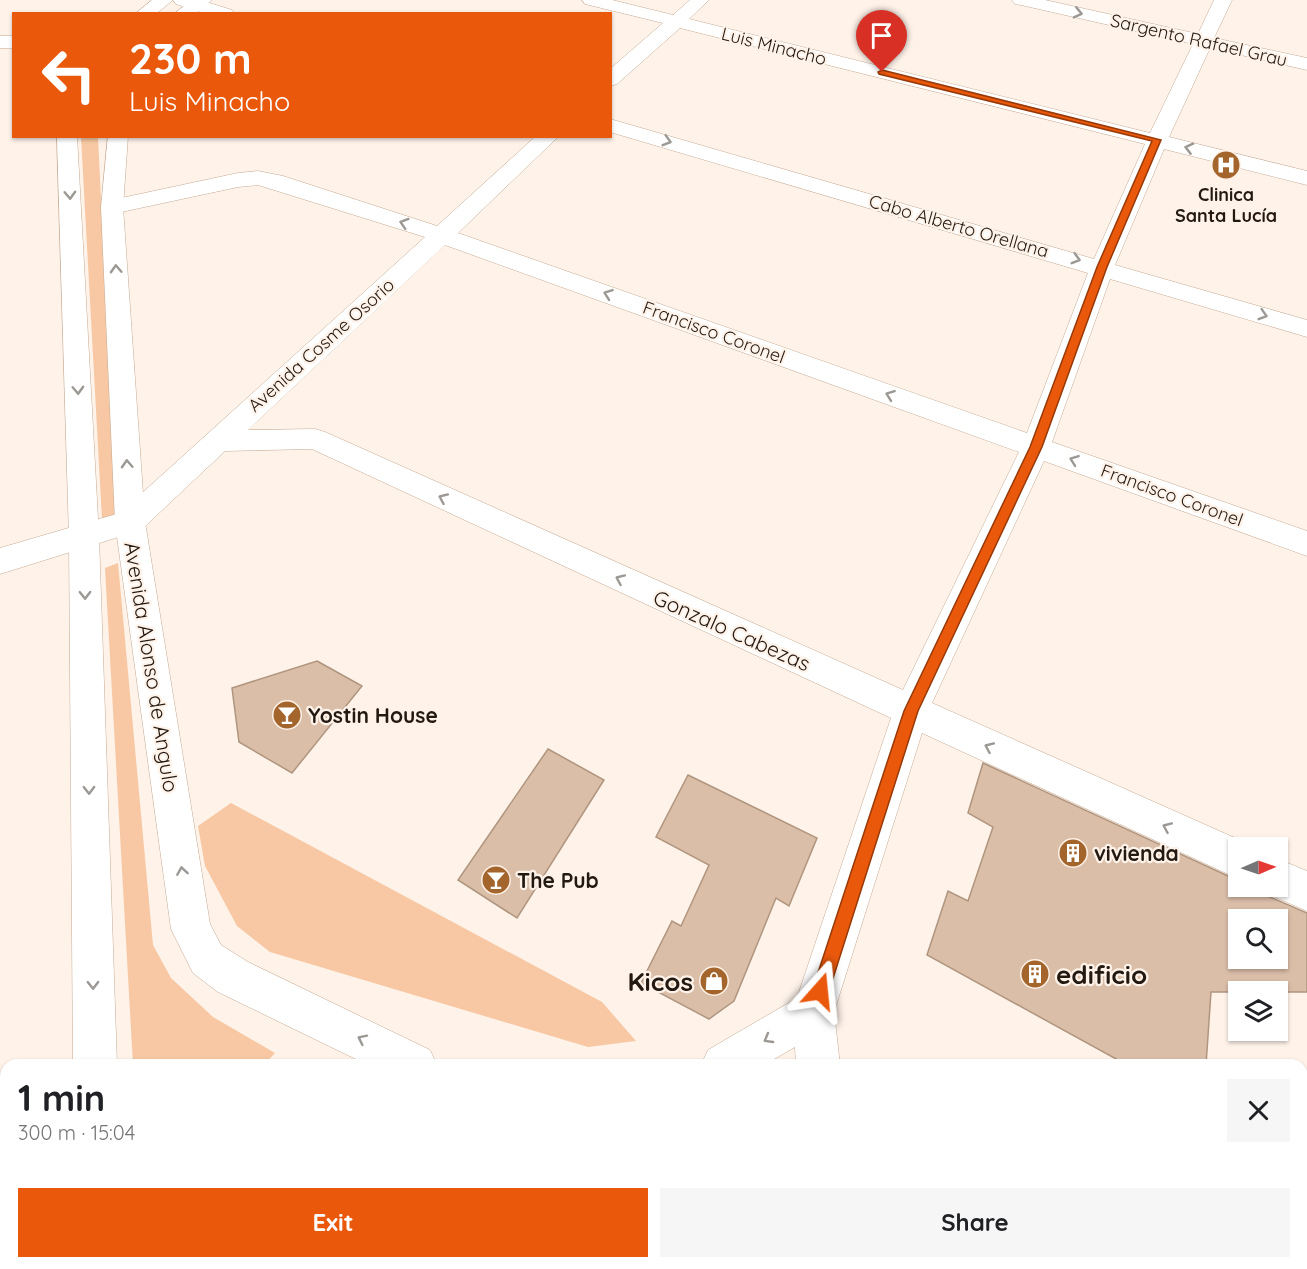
<!DOCTYPE html>
<html lang="en">
<head>
<meta charset="utf-8">
<style>
  body { margin:0; font-family:Quicksand,sans-serif; background:#f6f6f6; color:#202124; height:100vh; display:flex; flex-direction:column; font-size:22px; white-space:nowrap }
  * { box-sizing:border-box; margin:0 }
  p { font-size:20px; color:#757577 }
  .icon { flex:none; width:33px; height:33px; fill:none; stroke:currentColor; stroke-width:2; stroke-linecap:round; stroke-linejoin:round }
  .map { position:relative; flex:1; overflow:hidden }
  .details { position:absolute; left:0px; top:1059px; width:1308px; height:210px; display:flex; flex-direction:column; background:#fff; border-radius:18px 18px 0 0; box-shadow:0 2px 4px #0004 }
  .details>* { flex:none }
  .top-card { position:absolute; left:12px; top:12px; width:600px; height:126px; border-radius:0px; box-shadow:0 2px 4px #0004; background:#ea580c; color:#fff; overflow:hidden }
  .needle { width:39px; rotate:88deg }
  .tools { position:absolute; left:1228px; top:837px; display:grid; gap:12px }
  .tools a { display:grid; place-items:center; width:60px; height:60px; border-radius:0px; background:#fff; box-shadow:0 2px 4px #0004; font-size:30px }
  .pin { position:absolute; display:grid; place-items:center; width:51px; height:51px; color:#fff; margin:-62px -26px; border-radius:50% 50% 50% 0; rotate:-45deg; box-shadow:0 0 6px #0007 }
  .pin .icon { rotate:45deg }
  .me { position:absolute; width:66px; margin:-33px; rotate:18deg; stroke-linejoin:round; filter:drop-shadow(0 0 4px #0008) }
  .turn { display:flex; align-items:center; gap:21px; height:126px; padding:0 18px; font-size:27px }
  .turn .icon { width:78px; height:78px; stroke-width:2.5 }
  .turn b { display:block; font-size:42px; line-height:51px }
  .round { display:grid; place-items:center; flex:none; width:63px; height:63px; border-radius:0px; background:#f6f6f6 }
  .headline { display:flex; align-items:center; justify-content:space-between; height:102px; padding:0 18px }
  h1 { font-size:36px; font-weight:800; line-height:45px }
  .button { display:flex; gap:12px; margin-top:auto; padding:12px 18px }
  .button a { flex:1; height:69px; border-radius:0px; background:#ea580c; color:#fff; font-size:24px; font-weight:800; line-height:69px; text-align:center }
  .button a+a { background:#f6f6f6; color:#202124 }
  .map>svg:first-child { display:block }
  .green { fill:#f7c8a3 }
  .building { fill:#dabea8; stroke:#b0957f; stroke-width:1.5; fill-rule:evenodd }
  .lines { fill:none; stroke-linecap:round; stroke-linejoin:round }
  .minor-casing { stroke:#c5aa94; stroke-width:1 }
  .major-casing { stroke:#c5aa94; stroke-width:1 }
  .minor { fill:#fff; fill-rule:evenodd }
  .major { fill:#fff; fill-rule:evenodd }
  .oneway { stroke:#9c9894 }
  .route { fill:#ea580c; stroke:#983908; stroke-width:1.5 }
  .labels { text-anchor:middle; dominant-baseline:central; stroke-width:4.5; stroke-linejoin:round; paint-order:stroke }
  .far-street-label { font-size:18px; fill:#231911; stroke:#fef2e9 }
  .far-poi-label { font-size:18px; font-weight:bold; fill:#231911; stroke:#fef2e9 }
  .street-label { font-size:21px; fill:#231911; stroke:#fef2e9 }
  .poi-label { font-size:21px; font-weight:bold; fill:#231911; stroke:#fef2e9; text-anchor:start }
  .near-poi-label { font-size:26px; font-weight:bold; fill:#231911; stroke:#fef2e9; text-anchor:start }
</style>
</head>
<body>
<div class="map">
<svg width="1307" height="1269" viewBox="0 0 1307 1269">
  <rect width="100%" height="100%" fill="#fef2e9"/>
  <!-- green -->
  <g class="green">
    <path d="M81,137H98L116,516L102,519Z"/>
    <path d="M118,563L153,945L171,978L213,1017L275,1053L264,1065H133L105,568Z"/>
    <path d="M231,803L602,1002L636,1041L588,1047L270,952L237,926L205,866L198,826Z"/>
    <path d="M263,1263H731L737,1269H259Z"/>
    <path d="M908,1263H1010L1001,1269H909Z"/>
  </g>
  <!-- building -->
  <g class="building">
    <path d="M317,661L362,686L292,773L239,742L232,688Z"/>
    <path d="M548,749L604,780L517,918L458,880Z"/>
    <path d="M983,763L1239,881V886H1260L1263,894L1307,913V992H1256L1249,986V992H1211L1206,1065H1127L927,955L948,891L968,901L993,827L968,813ZM1239,920H1278V958H1239Z"/>
    <path d="M688,775L817,838L789,906L776,898L734,1001L709,1019L641,983L672,921L681,926L709,865L656,837Z"/>
  </g>
  <g class="lines">
    <!-- minor casing -->
    <g class="minor-casing">
      <g id="minor">
        <path d="M173,0H200L232,10L235,14H206L176,4Z"/>
        <path d="M582,0H612L673,15L690,0H709L689,19L1150,133L1193,44L1021,5L1015,4L1012,0H1045L1198,34L1214,0H1232L1214,38L1307,58V70L1210,48L1169,137L1307,171V185L1164,149L1115,265L1307,320V337L1110,279L1052,442L1307,531V556L1044,461L932,703L1253,846L1239,848V879L922,733L834,1012L840,1065H796L795,1047L764,1065H701L708,1050L797,998L891,718L312,449L225,451L141,530L0,574V548L120,513L425,237L258,185L238,187L112,214L104,212L101,207L104,202L112,200L238,173L258,171L283,176L437,226L536,136H559L458,233L1027,433L1088,273L610,132V119L1094,259L1145,144L680,28L617,84L610,86V69L663,23L585,4ZM445,245L1019,452L903,690L325,432L315,429L248,430Z"/>
        <rect x="0" y="36" width="14" height="12"/>
        <path d="M1278,859L1307,871V911L1264,892L1262,886H1278Z"/>
        <rect x="813" y="1263" width="48" height="6"/>
      </g>
    </g>
    <!-- major casing -->
    <g class="major-casing">
      <g id="major">
        <path d="M152,0H173L156,14H135Z"/>
        <path d="M191,0H212L195,14H174Z"/>
        <path d="M57,136H77L99,537L117,1065H73L69,537Z"/>
        <path d="M108,136H128L123,207L145,522L210,924L221,945L248,962L430,1050L437,1065H368L218,992L193,973L171,929L115,522L101,207Z"/>
        <rect x="75" y="1263" width="48" height="6"/>
        <path d="M171,1263H219L217,1269H169Z"/>
        <path d="M775,1263H828L830,1269H777Z"/>
      </g>
    </g>
    <!-- minor -->
    <use href="#minor" class="minor"/>
    <!-- major -->
    <use href="#major" class="major"/>
  </g>
  <!-- one-way arrows -->
  <defs><path id="oneway-chevron" d="M-2-3.5L2.5 0L-2 3.5" fill="none" stroke-width="1.6" stroke-linecap="round" stroke-linejoin="round" transform="scale(1.5)"/></defs>
  <g class="oneway">
    <use href="#oneway-chevron" transform="translate(1078 13) rotate(13)"/>
    <use href="#oneway-chevron" transform="translate(667 141) rotate(16)"/>
    <use href="#oneway-chevron" transform="translate(1189 148) rotate(-166)"/>
    <use href="#oneway-chevron" transform="translate(70 195) rotate(88)"/>
    <use href="#oneway-chevron" transform="translate(404 223) rotate(-162)"/>
    <use href="#oneway-chevron" transform="translate(1076 259) rotate(16)"/>
    <use href="#oneway-chevron" transform="translate(116 269) rotate(-93)"/>
    <use href="#oneway-chevron" transform="translate(608 294) rotate(-160)"/>
    <use href="#oneway-chevron" transform="translate(1263 315) rotate(17)"/>
    <use href="#oneway-chevron" transform="translate(78 390) rotate(88)"/>
    <use href="#oneway-chevron" transform="translate(890 395) rotate(-160)"/>
    <use href="#oneway-chevron" transform="translate(1074 460) rotate(-160)"/>
    <use href="#oneway-chevron" transform="translate(127 464) rotate(-93)"/>
    <use href="#oneway-chevron" transform="translate(443 498) rotate(-156)"/>
    <use href="#oneway-chevron" transform="translate(620 579) rotate(-156)"/>
    <use href="#oneway-chevron" transform="translate(85 595) rotate(89)"/>
    <use href="#oneway-chevron" transform="translate(989 747) rotate(-156)"/>
    <use href="#oneway-chevron" transform="translate(89 790) rotate(89)"/>
    <use href="#oneway-chevron" transform="translate(1167 827) rotate(-156)"/>
    <use href="#oneway-chevron" transform="translate(182 871) rotate(-99)"/>
    <use href="#oneway-chevron" transform="translate(93 985) rotate(89)"/>
    <use href="#oneway-chevron" transform="translate(362 1039) rotate(-154)"/>
    <use href="#oneway-chevron" transform="translate(768 1039) rotate(150)"/>
  </g>
  <!-- route -->
  <path class="route" d="M882,70L1161,140L1107,267L1042,447L918,711L829,991L826,997L820,999L814,997L812,991L904,711L1030,447L1097,267L1152,141L879,74L878,72Z"/>
  <!-- icons -->
  <defs>
    <g id="hospital-disc" transform="scale(1.5)"><circle r="9.5" fill="#a3652b" stroke="#fef2e9"/><path d="M-5-5h3v3.5h4V-5h3V5h-3V1.5h-4V5h-3Z" fill="#fff"/></g>
    <g id="bar-disc" transform="scale(1.5)"><circle r="9.5" fill="#a3652b" stroke="#fef2e9"/><path d="M-6-5H6L.8 .8V4.5H3.5V6h-7V4.5H-.8V.8Z" fill="#fff"/></g>
    <g id="building-disc" transform="scale(1.5)"><circle r="9.5" fill="#a3652b" stroke="#fef2e9"/><path d="M-4-6H4V6H1V3H-1V6H-4ZM-2.5-4.3h1.7v1.8h-1.7ZM.8-4.3h1.7v1.8H.8ZM-2.5-1h1.7V.8h-1.7ZM.8-1h1.7V.8H.8Z" fill="#fff"/></g>
    <g id="shop-disc" transform="scale(1.5)"><circle r="9.5" fill="#a3652b" stroke="#fef2e9"/><path d="M-5-2.5h2.3a2.7 3.5 0 0 1 5.4 0H5L5.5 6h-11ZM-1.5-2.5h3a1.5 2.3 0 0 0-3 0Z" fill="#fff"/></g>
  </defs>
  <g fill-rule="evenodd">
    <use href="#hospital-disc" x="1226" y="165"/>
    <use href="#bar-disc" x="287" y="715"/>
    <use href="#building-disc" x="1073" y="853"/>
    <use href="#bar-disc" x="496" y="880"/>
    <use href="#building-disc" x="1035" y="974"/>
    <use href="#shop-disc" x="714" y="981"/>
  </g>
  <g class="labels">
    <!-- far-street labels -->
    <g class="far-street-label">
      <text transform="translate(1199 40) rotate(13)">Sargento Rafael Grau</text>
      <text transform="translate(774 46) rotate(14)">Luis Minacho</text>
      <text transform="translate(959 226) rotate(16)">Cabo Alberto Orellana</text>
      <text transform="translate(714 332) rotate(20)">Francisco Coronel</text>
      <text transform="translate(321 345) rotate(-42)">Avenida Cosme Osorio</text>
      <text transform="translate(1172 495) rotate(20)">Francisco Coronel</text>
    </g>
    <!-- far-poi labels -->
    <g class="far-poi-label">
      <text x="1226" y="194">Clinica<tspan x="1226" dy="21">Santa Lucía</tspan></text>
    </g>
    <!-- street labels -->
    <g class="street-label">
      <text transform="translate(732 630) rotate(24)">Gonzalo Cabezas</text>
      <text transform="translate(152 667) rotate(81)">Avenida Alonso de Angulo</text>
    </g>
    <!-- poi labels -->
    <g class="poi-label">
      <text x="308" y="715">Yostin House</text>
      <text x="1094" y="853">vivienda</text>
      <text x="517" y="880">The Pub</text>
    </g>
    <!-- near-poi labels -->
    <g class="near-poi-label">
      <text x="1056" y="974">edificio</text>
      <text x="693" y="981" text-anchor="end">Kicos</text>
    </g>
  </g>
</svg>
<div class="tools">
<a><svg class="needle" viewBox="-14 -14 28 28"><path d="M0-13l5 13h-10z" fill="#e53935"/><path d="M0 13l5-13h-10z" fill="#757577"/></svg></a>
<a><svg class="icon" aria-label="search" viewBox="0 0 24 24"><circle cx="10" cy="10" r="6"/><path d="M15 15l6 6"/></svg></a>
<a><svg class="icon" aria-label="layers" viewBox="0 0 24 24"><path d="M12 4l9 5-9 5-9-5zM3 14l9 5 9-5"/></svg></a>
</div>
<div class="pin" style="left:882px;top:72px;background:#d93025"><svg class="icon" aria-label="arrive" viewBox="0 0 24 24"><path d="M6 21V4h12l-3 4 3 4H6"/></svg></div>
<svg class="me" style="left:820px;top:991px" viewBox="-20 -20 40 40"><path d="M0-17L14 15 0 8-14 15z" fill="#ea580c" stroke="#fff" stroke-width="4"/></svg>
<div class="top-card">
<div class="turn"><svg class="icon" aria-label="left" viewBox="0 0 24 24"><path d="M17 20v-9H6M10 6l-5 5 5 5"/></svg><div><b>230 m</b>Luis Minacho</div></div>
</div>
<section class="details">
<div class="headline"><div><h1>1 min</h1><p>300 m · 15:04</p></div><a class="round"><svg class="icon" aria-label="close" viewBox="0 0 24 24"><path d="M6 6l12 12M18 6L6 18"/></svg></a></div>
<div class="button"><a>Exit</a><a>Share</a></div>
</section>
</div>
</body>
</html>
